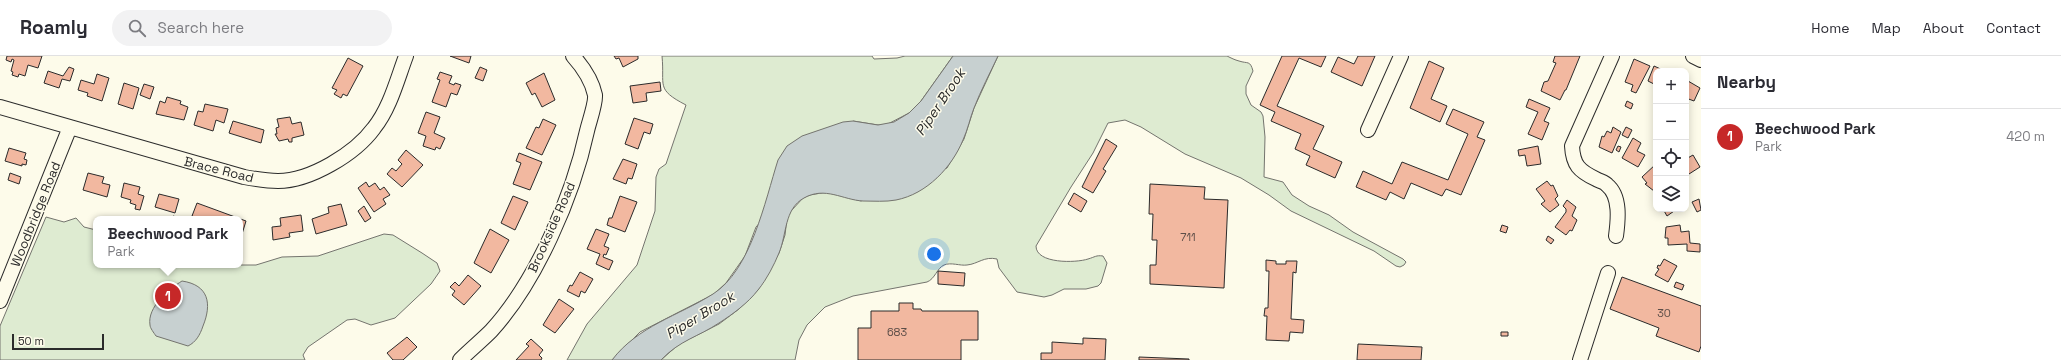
<!DOCTYPE html>
<meta charset="utf-8">
<style>
:root{--surface:#fff;--page:#f2f2f3;--text:#2b2b33;--muted:#7c7c81;--line:#e1e1e2;--accent:#c62828}
body{margin:0;font-family:"Space Grotesk",sans-serif;background:var(--page);color:var(--text)}
.controls{position:absolute;right:12px;top:12px;display:grid;overflow:hidden;border-radius:8px;box-shadow:0 2px 10px #0003}
.controls button{width:36px;height:36px;display:grid;place-items:center;padding:0;border:0;border-bottom:1px solid var(--line);background:var(--surface);color:var(--text);font:20px sans-serif}
.scale{position:absolute;left:12px;bottom:10px;width:92px;box-sizing:border-box;padding-left:4px;border:2px solid #2b2b2b;border-top:0;font-size:11px;line-height:14px;white-space:nowrap;color:#2b2b2b;-webkit-text-stroke:3px #fdfbea;paint-order:stroke}
.you{position:absolute;left:934px;top:198px;width:14px;height:14px;margin:-10px;border:3px solid #fff;border-radius:50%;background:#1a73e8;box-shadow:0 0 0 6px #1a73e833}
.badge{display:grid;place-items:center;width:26px;height:26px;border-radius:50%;background:var(--accent);color:#fff;font-size:13px;font-weight:700}
.pin{position:absolute;translate:-50% -50%;border:2px solid #fff;box-shadow:0 1px 4px #0006}
.popup{position:absolute;left:93px;top:160px;width:150px;height:52px;box-sizing:border-box;display:grid;place-content:center;border-radius:8px;background:var(--surface);filter:drop-shadow(0 1px 3px #0005);font-size:13px;white-space:nowrap;color:var(--muted)}
.popup b{font-size:15px;color:var(--text)}
.popup::after{content:'';position:absolute;left:50%;top:100%;margin-left:-8px;border:8px solid transparent;border-top-color:var(--surface)}
.list{margin:0;padding:0;list-style:none}
h2{display:flex;justify-content:space-between;align-items:center;height:52px;margin:0;padding:0 16px;font-size:17px}
h2 small{font-size:13px;font-weight:400;color:var(--muted)}
.list li{display:grid;grid-template-columns:26px 1fr auto;gap:12px;align-items:center;box-sizing:border-box;height:56px;padding:0 16px;border-top:1px solid var(--line)}
.list b{display:block;font-size:15px;white-space:nowrap}
.list p{margin:0;font-size:13px;white-space:nowrap;color:var(--muted)}
.list em{font-size:13px;font-style:normal;color:var(--muted)}
.icon{flex:none;width:22px;height:22px;fill:none;stroke:currentColor;stroke-width:2;stroke-linecap:round;stroke-linejoin:round}
.map{position:relative;flex:none;width:1701px;height:304px;overflow:hidden}
header{display:flex;align-items:center;gap:24px;box-sizing:border-box;height:56px;padding:0 20px;background:var(--surface);border-bottom:1px solid var(--line)}
header strong{font-size:19px}
nav{display:flex;gap:22px;margin-inline-start:auto;font-size:14px}
.search{width:280px;height:36px;background:var(--page);display:flex;align-items:center;gap:10px;box-sizing:border-box;padding:0 14px;border-radius:22px;color:var(--muted);font-size:15px}
main{display:flex}
aside{flex:1;background:var(--surface)}
.map>svg:first-child{display:block}
.green{fill:#deebd1;stroke:#74746e}
.water{fill:#c7d0d0;stroke:#74746e}
.building{fill:#f2b8a0;stroke:#2b2b2b}
.lines{fill:none;stroke-linecap:round;stroke-linejoin:round}
.minor-casing{stroke:#2b2b2b;stroke-width:16}
.minor{stroke:#fdfbea;stroke-width:14}
.labels{text-anchor:middle;stroke-width:3;stroke-linejoin:round;paint-order:stroke}
.number-label{font-size:11px;fill:#5d4e48}
.street-label{font-size:13px;fill:#2b2b2b;stroke:#fdfbea}
.water-label{font-size:14px;font-style:italic;fill:#2b2b2b;stroke:#fdfbea}
</style>
<header>
<strong>Roamly</strong>
<div class="search"><svg class="icon" aria-label="search" viewBox="0 0 24 24"><circle cx="10" cy="10" r="6"/><path d="M15 15l6 6"/></svg>Search here</div>
<nav><a>Home</a><a>Map</a><a>About</a><a>Contact</a></nav>
</header>
<main>
<div class="map">
<svg width="1701" height="304" viewBox="0 0 1701 304">
<rect width="100%" height="100%" fill="#fdfbea"/>
<!-- green -->
<path class="green" d="M662 0H872L874 3 897 2 905 0H953L921 45 909 57 886 69H878L853 65 756 171 745 200 726 227 714 238 640 276 612 304H567L587 268 637 209 655 155 656 121 659 113 666 108 686 49C655 33 665 30 662 0Z
M998 0H1227C1231 2 1235 4 1239 5 1248 8 1250 4 1253 15L1246 30V38L1251 49 1261 56 1263 60 1265 81 1264 121 1283 126 1292 139 1309 150 1329 159 1353 176 1403 203 1406 206 1404 209 1400 211 1396 210 1374 195 1291 155 1269 139 1241 122 1185 98 1141 71 1125 64 1108 67 1093 97 1071 131 1036 190C1036 208 1076 207 1088 203 1095 201 1096 199 1103 200L1107 207 1101 227 1098 230 1086 233H1064L1052 239 1044 241 1017 236 999 212 997 203C984 200 978 208 967 209 960 210 951 206 944 209 937 212 935 223 927 226L853 240 825 251 807 269 799 284 795 304H661L679 288 719 268 739 253 758 234 779 197 785 179 787 162 791 155 803 142 810 139 827 136 861 145 947 112 964 83 974 52Z
M46 161 64 166 76 162 84 171 96 174V209H256L282 201 318 200 384 178 393 179 422 197 437 207 440 215 431 228 395 262 371 269 355 263 347 264 308 291 303 299 305 304H0V270Z"/>
<!-- water -->
<path class="water" d="M953 0H998C990 17 981 34 974 52 970 62 968 73 963 84 952 111 927 138 896 144 886 146 873 145 863 145 843 144 825 130 804 142 784 153 787 178 779 197 774 209 767 223 758 234 748 247 733 258 719 267 698 281 680 284 661 304H612C638 270 678 260 713 238 751 214 765 145 778 104L787 90 802 80 843 66 853 65 878 69 894 66 909 57 921 45Z
M182 225C209 229 212 248 203 270 200 279 196 286 188 290L156 280C154 277 150 272 150 269 147 251 169 233 182 225Z"/>
<!-- building -->
<path class="building" d="M7 0H42L38 12 28 9 25 20 19 18 18 21 12 19 13 16 11 15 14 4 12 3 11 6 6 4Z
M450 0H471L469 7Z
M614 0H638V3L623 11 619 2 616 3Z
M1282 0H1326L1321 11 1299 2 1277 50 1324 70 1313 93 1342 106 1335 122 1306 109 1310 100 1295 93 1301 78 1271 65 1275 56 1260 49Z
M1358 0H1375L1362 30 1331 16 1338 1 1354 8Z
M1555 0H1580L1566 34H1565L1560 44 1541 35 1544 26 1548 25 1556 7 1553 6Z
M348 2 363 10 347 40 343 38 341 42 334 38 337 34 332 32Z
M1634 3 1650 10 1636 37 1631 35 1633 29 1625 26Z
M1429 5 1444 12 1431 43 1447 50 1440 66 1410 52Z
M1654 10 1665 15H1656V29L1648 25Z
M69 11 74 13 70 25 62 23 59 32 44 27 48 15 63 20Z
M480 11 487 14 483 25 475 22Z
M440 16 452 20 449 27 454 29 455 27 461 29 457 39 451 37 446 51 432 46 440 24 437 23Z
M544 17 555 44 542 51 535 37 532 39 526 27Z
M97 18 109 22 102 45 87 40 88 37 78 34 81 24 94 28Z
M1688 25 1700 32 1694 45 1686 42V26Z
M660 26 661 35 646 37 647 45 633 47 630 30Z
M124 27 139 32 133 53 118 48Z
M144 28 154 31 150 43 140 39Z
M167 41 181 45 180 48 188 51 184 64 156 58 160 45 165 47Z
M1529 43 1550 52 1544 65 1549 67 1542 84 1528 78 1538 56 1526 51Z
M1627 45 1633 48 1631 53 1625 50Z
M205 48 228 53 224 67 216 64 213 75 194 69 198 55 203 56Z
M1453 53 1484 66 1477 81 1485 84 1461 139 1446 133 1442 140 1411 127 1404 143 1390 136 1386 144 1356 131 1363 115 1392 128 1402 106 1448 124 1468 78 1446 68Z
M426 56 440 61 434 77 445 82 440 93 436 91 435 94 423 90 426 80 418 77Z
M290 61 292 68 301 66 304 79 292 82V86H289L288 83 279 85 275 78H277L276 72 279 71 277 63Z
M634 62 653 68 650 78 644 76 638 93 625 88Z
M543 63 556 69 542 99 526 92 536 71 539 72Z
M233 65 264 74 261 87 229 77Z
M1613 71 1621 76 1612 97 1599 91 1602 80 1604 81 1607 75 1611 77Z
M1626 71 1632 74 1628 82 1622 79Z
M1633 82 1641 87 1637 95 1645 99 1638 111 1622 102Z
M1106 83 1117 90 1103 113 1106 115 1093 137 1082 131Z
M1538 90 1541 108 1527 110 1525 99 1519 100 1518 94Z
M1618 90 1621 91 1619 96 1616 94Z
M9 92 26 97 24 103 27 104 26 109 22 108V110L5 105Z
M406 94 423 109 402 131 387 118 392 112 396 115 402 108 398 104Z
M519 97 542 106 530 134 513 128 521 107 516 105Z
M1693 99 1700 111 1689 118 1686 114V103Z
M623 103 637 108 632 123 628 122 626 128 613 123Z
M1656 108V133L1654 135 1645 128 1647 127 1642 121Z
M10 117 21 121 19 128 8 124Z
M88 117 104 121 102 127 110 129 107 141 83 134Z
M1547 125 1551 130 1553 129 1558 140 1555 143 1559 149 1550 156 1541 148 1545 145 1536 133Z
M366 126 369 131 375 127 380 134 384 131 390 139 383 143 386 148 374 156 358 132Z
M124 127 140 131 138 138 144 140 140 154 135 153 136 149 130 147 131 144 121 141Z
M1150 128 1205 131 1204 143 1228 144 1224 232 1150 228V209H1156L1157 184H1152L1153 158H1149Z
M1074 137 1087 145 1081 156 1068 148Z
M159 138 179 143 175 157 155 151Z
M513 140 528 146 515 174 501 167Z
M620 140 637 146 625 176 607 169 609 162H612Z
M1699 143 1701 154 1697 156 1692 146Z
M1567 144 1576 151 1572 160 1577 164 1572 175 1570 174 1566 179 1555 171 1566 156V153L1563 150Z
M197 147 246 165 242 178 240 177V163H201L192 160Z
M341 148 347 169 316 178 312 163 329 157 328 151Z
M364 150 371 162 365 166 358 155Z
M1660 153H1677L1667 160 1663 153Z
M301 159 303 175 289 177 290 181 273 184 272 171 281 170 280 162Z
M173 160 180 162 179 163H172Z
M1502 169 1508 171 1506 177 1500 175Z
M1680 169 1681 176 1689 175 1690 187 1700 188V196L1687 195V188L1668 189V182H1665L1666 171Z
M490 173 509 184 491 217 474 207Z
M596 173 609 178 604 190 609 192 606 199 604 198 603 201 613 205 609 214 596 208 600 198 587 193Z
M1548 180 1554 184 1551 188 1546 184Z
M1664 203 1677 210 1668 226 1655 219 1659 213 1657 212 1658 209 1660 210Z
M1266 204 1276 205V208H1286V205H1297L1296 217 1293 216 1291 263 1304 264 1303 277 1290 276 1289 285 1266 284 1267 260H1264L1265 252H1268L1269 215H1266Z
M938 215 965 217 964 230 938 228Z
M580 216 593 223 585 237 581 235 579 241 567 235 570 229 572 230Z
M468 219 481 230 464 249 452 239 455 235 450 231 455 226 459 230Z
M1622 221 1701 250V290L1699 296 1656 280 1659 272 1610 253Z
M1676 226 1684 229 1682 234 1674 231Z
M559 243 574 253 555 277 543 269Z
M899 247H913V253H921L922 255H978V284H961V304H858V272H871V255H899Z
M1501 276H1508V280H1501Z
M407 281 417 291 403 304H393L387 297Z
M1083 282 1106 283 1105 304H1041V297H1052V286L1083 288Z
M531 283 543 294 539 299 542 302 541 304H516L529 290 526 288Z
M1358 288 1422 291 1421 304H1357Z
M1139 301 1189 303V304H1139Z"/>
<g class="lines">
<!-- minor casing -->
<g class="minor-casing">
<path id="minor" d="M1612 0 1572 90C1573 109 1579 115 1596 123 1599 125 1605 126 1607 129 1621 140 1618 165 1616 180
M1693 0 1701 4
M0 51 244 121C255 123 267 125 278 125 310 125 355 98 374 72 390 52 397 24 406 0
M1368 74 1401 0
M0 245 70 71
M460 304C470 294 481 285 491 275 536 226 573 140 587 75 589 66 596 47 595 39 592 25 582 10 573 0
M1580 304 1608 217"/>
</g>
<!-- minor -->
<use href="#minor" class="minor"/>
</g>
<g class="labels">
<!-- number labels -->
<g class="number-label">
<text x="1188" y="185">711</text>
<text x="1664" y="261">30</text>
<text x="897" y="280">683</text>
</g>
<!-- street labels -->
<g class="street-label">
<text transform="translate(219 113) rotate(14)" y="5">Brace Road</text>
<text transform="translate(35 158) rotate(-68)" y="5">Woodbridge Road</text>
<text transform="translate(551 171) rotate(-66)" y="5">Brookside Road</text>
</g>
<!-- water labels -->
<g class="water-label">
<text transform="translate(940 46) rotate(-56)" y="5">Piper Brook</text>
<text transform="translate(700 259) rotate(-31)" y="5">Piper Brook</text>
</g>
</g>
</svg>
<div class="controls">
<button>+</button>
<button>−</button>
<button><svg class="icon" aria-label="locate" viewBox="0 0 24 24"><circle cx="12" cy="12" r="6"/><path d="M12 2v4M12 18v4M2 12h4M18 12h4"/></svg></button>
<button><svg class="icon" aria-label="layers" viewBox="0 0 24 24"><path d="M12 4l9 5-9 5-9-5zM3 14l9 5 9-5"/></svg></button>
</div>
<div class="scale">50 m</div>
<div class="you"></div>
<div class="pin badge" style="left:168px;top:240px">1</div>
<div class="popup"><b>Beechwood Park</b>Park</div>
</div>
<aside>
<h2>Nearby<small></small></h2>
<ul class="list">
<li><span class="badge">1</span><div><b>Beechwood Park</b><p>Park</p></div><em>420 m</em></li>
</ul>
</aside>
</main>
